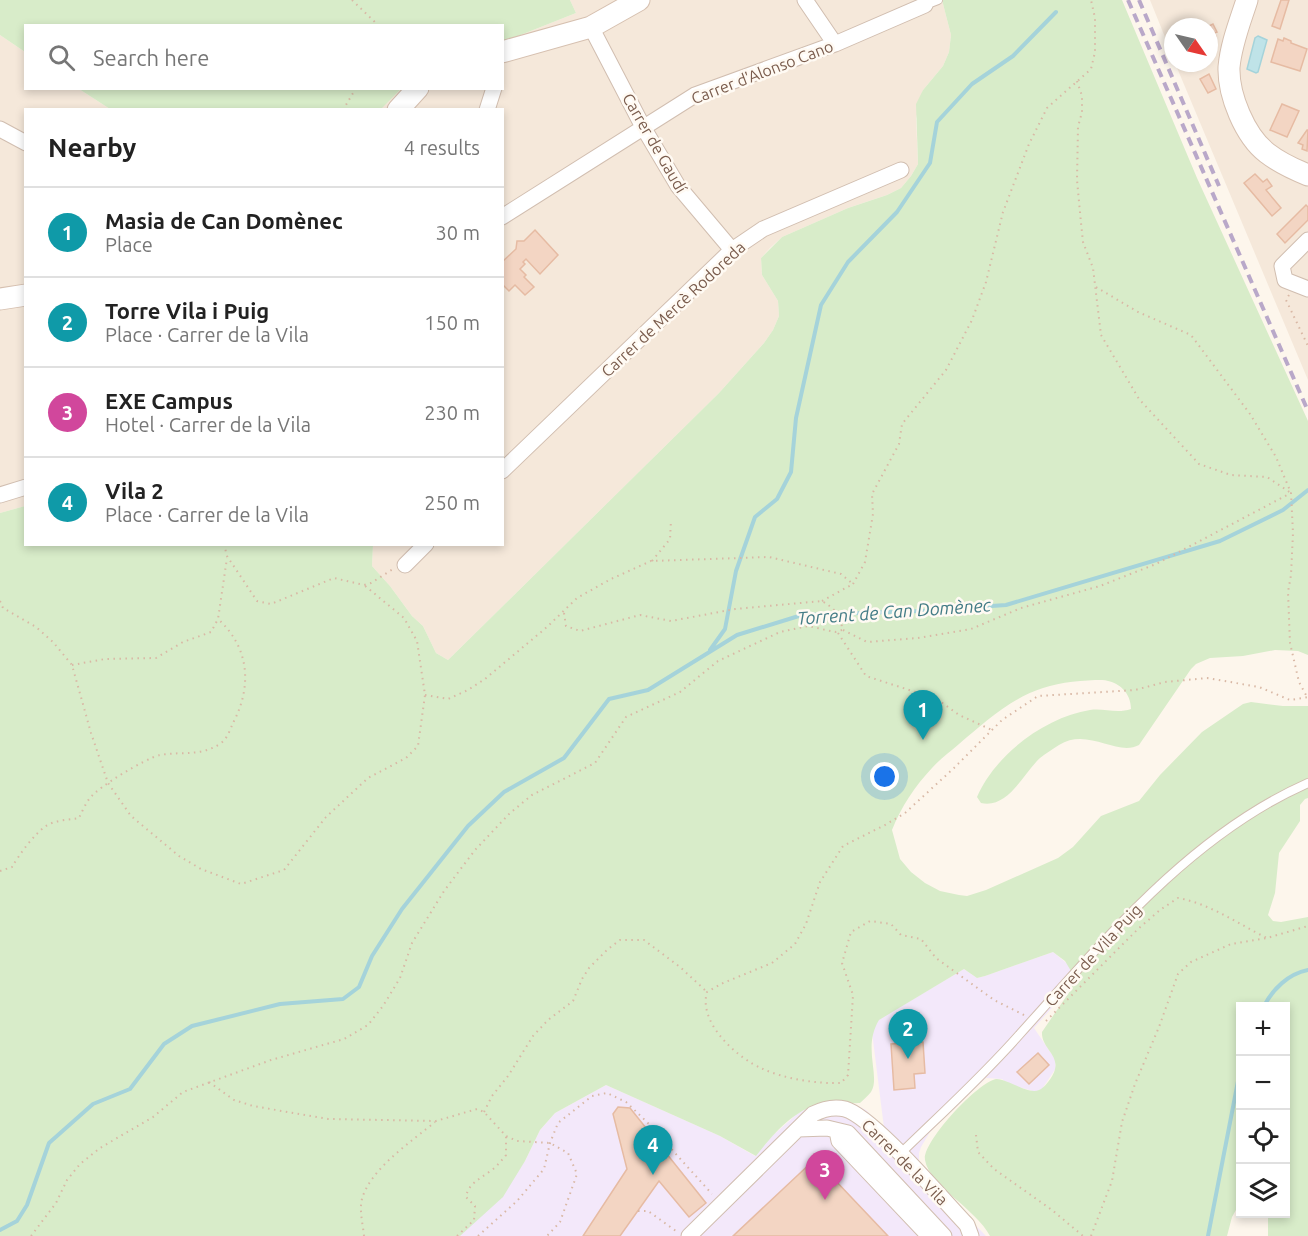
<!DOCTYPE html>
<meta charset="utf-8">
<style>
:root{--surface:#fff;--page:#f6f6f6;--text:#222;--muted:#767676;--line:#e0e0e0;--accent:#db2777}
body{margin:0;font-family:Ubuntu,sans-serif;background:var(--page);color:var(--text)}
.controls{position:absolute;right:18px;bottom:18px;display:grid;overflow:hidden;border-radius:0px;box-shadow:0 3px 9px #0003}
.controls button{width:54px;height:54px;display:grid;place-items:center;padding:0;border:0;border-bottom:2px solid var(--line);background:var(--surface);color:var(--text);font:30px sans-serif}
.compass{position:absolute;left:1164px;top:18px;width:54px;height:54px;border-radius:50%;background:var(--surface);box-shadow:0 3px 9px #0003;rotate:124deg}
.you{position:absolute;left:885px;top:777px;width:21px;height:21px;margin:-15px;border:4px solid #fff;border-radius:50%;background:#1a73e8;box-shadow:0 0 0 9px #1a73e833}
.badge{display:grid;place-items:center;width:39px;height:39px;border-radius:50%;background:var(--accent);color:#fff;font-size:20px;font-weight:700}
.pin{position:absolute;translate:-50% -50px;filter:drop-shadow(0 2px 3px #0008)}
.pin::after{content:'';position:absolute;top:32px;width:21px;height:18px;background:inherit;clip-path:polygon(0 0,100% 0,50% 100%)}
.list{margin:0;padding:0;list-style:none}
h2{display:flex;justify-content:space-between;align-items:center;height:78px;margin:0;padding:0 24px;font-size:26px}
h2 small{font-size:20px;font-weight:400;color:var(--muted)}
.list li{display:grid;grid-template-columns:39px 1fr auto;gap:18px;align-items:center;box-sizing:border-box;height:90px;padding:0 24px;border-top:2px solid var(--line)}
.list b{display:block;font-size:22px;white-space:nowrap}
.list p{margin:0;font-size:20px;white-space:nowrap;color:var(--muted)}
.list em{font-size:20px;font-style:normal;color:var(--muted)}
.icon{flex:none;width:33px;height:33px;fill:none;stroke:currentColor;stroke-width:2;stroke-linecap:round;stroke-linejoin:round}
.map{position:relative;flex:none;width:1308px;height:1236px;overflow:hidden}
.search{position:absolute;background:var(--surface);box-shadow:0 3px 9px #0003;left:24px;top:24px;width:480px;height:66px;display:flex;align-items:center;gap:15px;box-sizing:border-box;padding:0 21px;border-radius:0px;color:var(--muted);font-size:22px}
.panel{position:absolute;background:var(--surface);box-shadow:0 3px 9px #0003;left:24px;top:108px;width:480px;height:438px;border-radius:0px}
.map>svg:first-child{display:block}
.residential{fill:#f5e8da}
.education{fill:#f3e8fa}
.green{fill:#d8ecc9}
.water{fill:#bfe3e8;stroke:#a5d3da;stroke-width:1.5}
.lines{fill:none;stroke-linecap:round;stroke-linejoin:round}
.stream{stroke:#a5d3da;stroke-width:4}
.building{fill:#f3d5c3;stroke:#e6bba3;stroke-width:1.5}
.lane-casing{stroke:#d1beb0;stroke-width:10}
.street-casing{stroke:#d1beb0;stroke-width:17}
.secondary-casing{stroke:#d6c0b0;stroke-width:23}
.path{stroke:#d9b8a5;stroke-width:2;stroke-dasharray:1.5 4.5;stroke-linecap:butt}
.lane{stroke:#fff;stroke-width:8}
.street{stroke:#fff;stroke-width:15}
.secondary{stroke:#fff;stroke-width:21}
.rail{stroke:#b9a8c9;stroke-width:4;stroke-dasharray:9 6;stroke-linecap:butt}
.labels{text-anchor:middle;stroke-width:5;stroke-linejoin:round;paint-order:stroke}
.street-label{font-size:16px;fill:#7a5c4d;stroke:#fffaf3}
.water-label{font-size:18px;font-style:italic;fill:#437c86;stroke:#fffaf3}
</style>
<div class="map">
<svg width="1308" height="1236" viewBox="0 0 1308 1236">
<rect width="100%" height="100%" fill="#fdf6ec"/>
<!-- residential -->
<path class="residential" d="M570 0H942L951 35 949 52 943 66 923 90 916 118 918 164 911 176 901 188 887 195 848 208 782 237 770 248 761 258 762 275 778 301 779 316 773 330 764 343 719 393 448 660 436 653 423 626 412 616 390 586 372 566 373 545 502 544V110L380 109 401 89 502 88 503 42 576 13Z
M1150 0H1308V380L1175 63H1209V27H1173V57Z
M0 35 25 52 26 88 79 89 110 109 26 110 25 506 0 513Z"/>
<!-- education -->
<path class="education" d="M1053 952 1081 975 1034 1028 1055 1059 1056 1068 1042 1089 1036 1092 1008 1084 1002 1079 986 1078 930 1132 921 1147 919 1153V1160L926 1174 986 1236H460L525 1161 540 1130 555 1113 606 1085 720 1136 755 1156 771 1137 797 1114 811 1106 828 1102 852 1103 866 1110 884 1128 871 1024 964 969 977 978 985 976Z"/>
<!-- green -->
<path class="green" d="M0 0H570L576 13 503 42 502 26H26L25 52 0 35Z
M942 0H1122L1197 178 1308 421V655L1298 651 1275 650 1243 656 1210 658 1196 664 1191 669 1139 745C1117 757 1088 727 1059 745 1053 749 1046 753 1040 758 1023 774 1008 809 981 803L977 797C995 755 1045 717 1090 710 1104 708 1117 714 1131 709 1131 693 1119 681 1102 680 1084 680 1061 682 1043 688 1011 698 984 723 959 744 950 752 940 759 932 768 915 786 901 807 892 830L900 859 911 872 925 883 940 891 959 895 967 896 986 890 1058 858 1073 847 1101 816 1139 801 1160 775 1202 732 1243 704 1251 702 1283 706H1308V798L1305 799 1300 805V821L1279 853 1275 893 1268 915 1273 921 1281 922 1308 917V1236H1268V1214H1286V1006H1240V1203L1232 1217 1227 1236H990C977 1210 929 1185 925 1160 922 1142 978 1082 996 1079 1006 1078 1028 1095 1039 1090 1045 1088 1054 1075 1055 1069 1059 1055 1041 1047 1042 1032L1070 991 1074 976 1065 961 1053 952 985 976 977 978 964 969 879 1020C862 1048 881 1076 871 1092 868 1096 864 1099 860 1103 849 1104 838 1100 827 1102 796 1107 774 1133 756 1156L720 1136 606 1085 555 1113 540 1130 525 1161 503 1197 460 1236H0V513L25 506 26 544 373 545 372 566 390 586 412 616 423 626 436 653 448 660 719 393 764 343 773 330 779 316 778 301 762 275 761 258 782 237 848 208 887 195 901 188 911 176 918 164 916 104 923 90 943 66 949 52 951 35Z
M79 89H401L380 110 110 109Z"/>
<!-- water -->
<path class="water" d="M1258 36 1267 40 1258 72 1256 73 1247 69 1255 38Z"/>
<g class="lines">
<!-- stream -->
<path class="stream" d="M710 650 725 629 736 571 755 517 777 499 791 472 796 418 821 305 848 262 897 212 930 163 937 122 972 84 1013 56 1056 12
M1264 1006C1273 989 1288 974 1308 970
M0 1230 17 1221 27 1205 49 1143 93 1104 130 1089 164 1044 192 1026 280 1004 343 999 359 987 372 956 402 909 468 826 504 792 564 758 609 699 648 690 737 635 802 615 920 611 1006 605 1220 541 1283 510 1308 490
M1208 1236 1240 1071"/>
</g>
<!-- building -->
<path class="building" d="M1281 0H1289L1280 29 1272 26Z
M1213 24 1217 32 1214 33 1216 36 1212 48 1210 49 1212 52 1209 54V27H1207Z
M1284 38 1291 41V43L1307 49 1300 71 1271 62 1278 39 1283 41Z
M1209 74 1216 89 1208 93 1200 79Z
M1282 104 1299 111 1287 137 1270 130Z
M1307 130H1308L1307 151 1302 149 1303 145 1298 143Z
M1255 174 1263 182 1267 179 1272 186 1266 190 1281 208 1272 216 1244 183Z
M1306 205 1308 207V220L1285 243 1277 234Z
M535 230 558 255 540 274 526 259 523 262 525 264 520 269 526 275 524 277 534 287 525 295 515 285 509 291 502 284V262L516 249 517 241H524Z
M923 1042 925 1073 914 1074 915 1088 894 1090 891 1044Z
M1038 1053 1049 1065 1029 1084 1017 1072Z
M618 1107 630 1108 706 1203 689 1217 659 1181 620 1236H583L627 1169 613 1114Z
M815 1159 888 1236H733Z"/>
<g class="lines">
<!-- lane casing -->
<g class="lane-casing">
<path id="lane" d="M925 5 938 0
M900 1154C940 1115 982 1077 1019 1035 1103 942 1190 835 1308 783"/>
</g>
<!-- street casing -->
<g class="street-casing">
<path id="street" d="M805 0 835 44
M591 27 643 127 678 186 732 250
M487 110 494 88
M0 129 26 143
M502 217 695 95 835 44 925 5
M1308 240 1282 266 1285 280 1308 289
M502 471 732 250 763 229 901 170
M0 495 26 487
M405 565 426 544
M798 1129 827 1128 848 1133 944 1236
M837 1131 839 1141 929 1236
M689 1236 813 1114C823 1109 833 1106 845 1109 873 1117 943 1200 967 1225L971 1236"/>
</g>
<!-- secondary casing -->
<g class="secondary-casing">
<path id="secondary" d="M1247 0C1240 22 1231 44 1229 67 1228 95 1245 136 1267 153 1280 163 1293 169 1308 175
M502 52 591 27 639 0
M398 110 418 88
M0 299 26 295"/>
</g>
<!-- path -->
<path class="path" d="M352 0 379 26
M1077 81 1082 96V112L1078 127 1077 180 1081 223 1083 242 1093 268 1101 335 1139 399 1199 464 1231 475 1267 477 1291 493
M343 110 356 88
M1096 287 1138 312 1191 335 1250 414 1276 457 1291 493 1293 533 1291 575 1288 592 1290 643 1299 682 1307 697
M1289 295 1286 300 1308 346
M224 544 227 556 257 601 271 604 334 578 364 585 371 583 393 569
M652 561 670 539 671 520
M853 584 865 562 873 514 872 494 899 444 902 424 946 370 972 320 986 282 1003 212 1029 144 1047 108 1091 69 1095 52V18L1091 0
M0 601 3 608 36 627 53 642 72 665 91 733 108 783 131 816 179 856 201 869 241 884 284 870 326 817 368 778 406 758 418 746 425 695 417 641 404 618 364 585
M822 601 853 584
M564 613 566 626 580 631 640 615 671 621 735 609 822 601C834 608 842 616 842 630
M843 630 867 642 918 638 971 629 1021 608 1100 586 1156 564 1291 493
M838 633 866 676 937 699 959 715 992 730
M72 665 105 659 156 658 183 642 211 632 218 619 227 558
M425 695 448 699 468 690 485 679 547 627 577 598 611 579 651 561 769 557 841 574 853 584
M0 871 12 867C19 855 34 834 46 826 55 820 68 820 79 818 82 812 85 804 90 798 98 787 146 758 160 755 183 751 201 757 221 743 227 739 230 730 233 723 252 687 250 648 218 619
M1024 1015 994 1000 936 958 921 939 901 935 891 924 870 921 851 932 842 963 853 995 848 1075 841 1083C818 1084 785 1079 763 1069 737 1058 698 1023 707 992L723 983 772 963 795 944 806 924 820 882 843 846 885 825 905 813 954 768 1002 720 1038 696 1135 690 1165 682 1207 678 1259 687 1290 700 1308 697
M1046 1021 1138 929 1160 910 1178 898C1211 904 1238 924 1267 938
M209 1082 234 1100 253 1106 328 1119 436 1121 477 1109 484 1112 506 1136 517 1141 550 1143 568 1153 577 1174 560 1222 547 1236
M484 1112 492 1096 508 1076 533 1036 548 1020 573 1001 582 979 589 968 608 949 620 940H644L680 967 706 991
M976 1135 978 1152 994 1169 1052 1210 1083 1236
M638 1211H648L676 1231
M31 1236 56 1203 67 1180 80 1164 100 1148 153 1117 183 1092 271 1060 344 1039 368 1025 383 1006 400 978 412 943 444 891 475 850 510 813 532 795 595 763 626 717 680 692 718 661 780 632 808 626 835 632 842 630
M364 1236C363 1225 359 1210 362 1199 370 1169 412 1141 435 1122
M457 1236 474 1220 475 1206 466 1197C468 1183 482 1178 493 1169 498 1165 502 1160 506 1155V1136
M478 1236 517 1201 544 1169 550 1143 558 1123 592 1096 607 1093 626 1102 647 1122 712 1194
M1091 1236 1112 1181 1122 1122 1135 1084 1159 1027 1178 974 1191 962 1231 944 1267 938 1308 926"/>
<!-- lane -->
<use href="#lane" class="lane"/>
<!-- street -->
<use href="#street" class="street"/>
<!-- secondary -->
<use href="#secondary" class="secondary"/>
<!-- rail -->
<path class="rail" d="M1128 0 1308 411
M1139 0 1219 186"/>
</g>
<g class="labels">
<!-- street labels -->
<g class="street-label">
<text transform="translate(762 72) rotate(-21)" y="6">Carrer d'Alonso Cano</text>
<text transform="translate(655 143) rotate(60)" y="6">Carrer de Gaudí</text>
<text transform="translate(673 309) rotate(-43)" y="6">Carrer de Mercè Rodoreda</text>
<text transform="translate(1093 955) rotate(-47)" y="6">Carrer de Vila Puig</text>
<text transform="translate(905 1162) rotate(45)" y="6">Carrer de la Vila</text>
</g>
<!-- water labels -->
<g class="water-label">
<text transform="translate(894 612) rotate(-4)" y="6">Torrent de Can Domènec</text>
</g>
</g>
</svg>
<div class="controls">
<button>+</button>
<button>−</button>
<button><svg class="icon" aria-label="locate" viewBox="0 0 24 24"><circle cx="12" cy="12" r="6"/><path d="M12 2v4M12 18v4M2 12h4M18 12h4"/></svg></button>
<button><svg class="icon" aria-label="layers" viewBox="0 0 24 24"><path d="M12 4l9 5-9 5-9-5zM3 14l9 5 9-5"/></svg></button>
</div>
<svg class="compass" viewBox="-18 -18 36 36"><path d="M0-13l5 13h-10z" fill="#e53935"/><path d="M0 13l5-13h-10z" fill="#767676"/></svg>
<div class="you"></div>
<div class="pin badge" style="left:923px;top:740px;background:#0f9aa8">1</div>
<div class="pin badge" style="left:908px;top:1059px;background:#0f9aa8">2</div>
<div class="pin badge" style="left:825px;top:1200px;background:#d1479c">3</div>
<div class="pin badge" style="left:653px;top:1175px;background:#0f9aa8">4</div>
<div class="search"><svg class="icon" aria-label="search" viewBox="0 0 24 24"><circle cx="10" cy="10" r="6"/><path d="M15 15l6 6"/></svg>Search here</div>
<section class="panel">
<h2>Nearby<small>4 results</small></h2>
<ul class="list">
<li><span class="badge" style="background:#0f9aa8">1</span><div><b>Masia de Can Domènec</b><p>Place</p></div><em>30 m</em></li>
<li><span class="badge" style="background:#0f9aa8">2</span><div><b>Torre Vila i Puig</b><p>Place · Carrer de la Vila</p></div><em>150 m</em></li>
<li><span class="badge" style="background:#d1479c">3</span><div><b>EXE Campus</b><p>Hotel · Carrer de la Vila</p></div><em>230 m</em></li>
<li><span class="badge" style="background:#0f9aa8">4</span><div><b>Vila 2</b><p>Place · Carrer de la Vila</p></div><em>250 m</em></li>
</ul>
</section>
</div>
